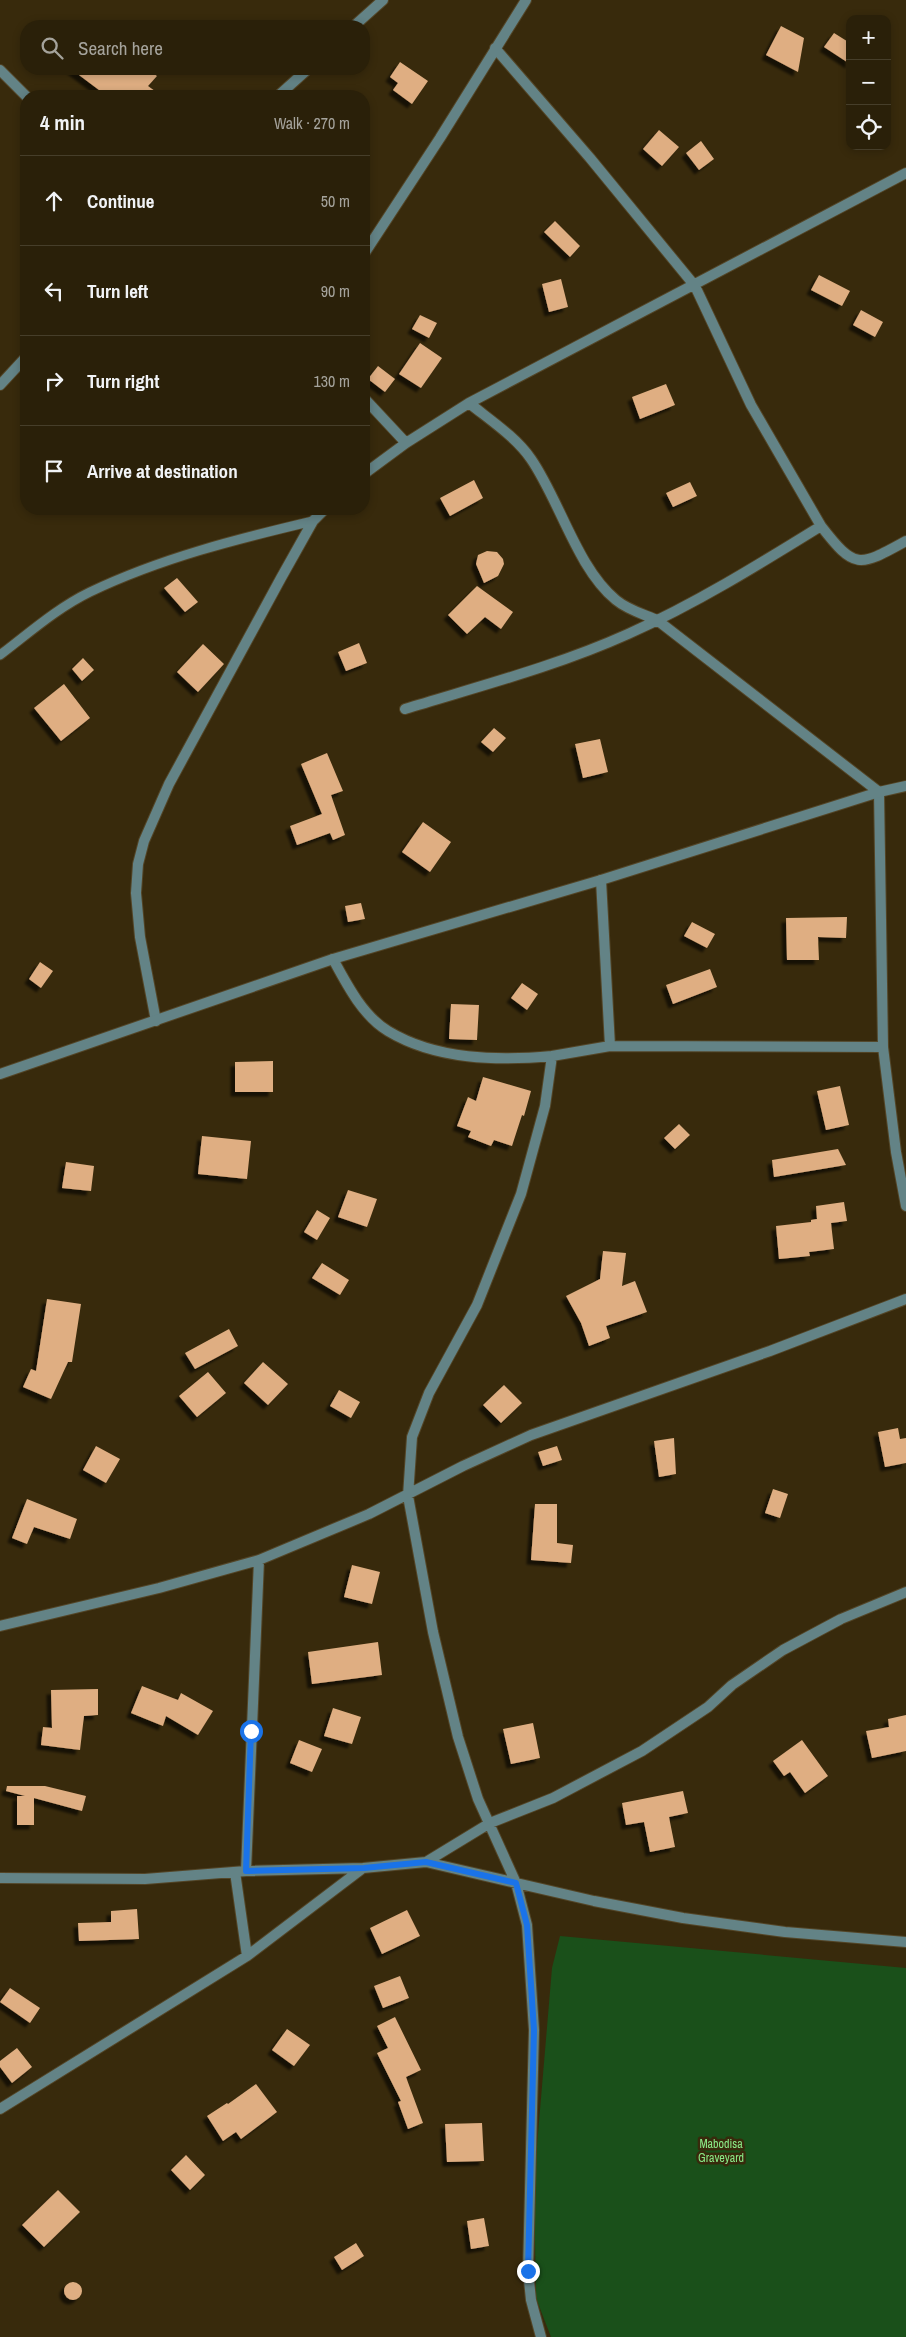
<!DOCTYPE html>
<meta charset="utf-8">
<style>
:root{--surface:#2a2009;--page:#322812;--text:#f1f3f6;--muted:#a5a39c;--line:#463e2a}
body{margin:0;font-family:"Archivo Narrow",sans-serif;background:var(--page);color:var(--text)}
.controls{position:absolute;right:15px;top:15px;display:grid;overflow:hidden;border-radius:10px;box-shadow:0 2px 8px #0003}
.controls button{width:45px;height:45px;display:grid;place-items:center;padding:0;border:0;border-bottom:1px solid var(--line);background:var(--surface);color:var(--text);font:25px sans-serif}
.stop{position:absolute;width:15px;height:15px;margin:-11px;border:4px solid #1a73e8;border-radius:50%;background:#fff}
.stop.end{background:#1a73e8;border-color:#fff;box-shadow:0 1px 5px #0008}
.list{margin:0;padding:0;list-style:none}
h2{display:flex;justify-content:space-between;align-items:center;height:65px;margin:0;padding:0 20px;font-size:21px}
h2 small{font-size:16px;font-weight:400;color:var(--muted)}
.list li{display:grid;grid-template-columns:32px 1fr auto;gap:15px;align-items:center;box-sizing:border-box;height:90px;padding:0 20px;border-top:1px solid var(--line)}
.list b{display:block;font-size:19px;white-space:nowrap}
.list em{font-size:16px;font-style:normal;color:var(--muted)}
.icon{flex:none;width:28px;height:28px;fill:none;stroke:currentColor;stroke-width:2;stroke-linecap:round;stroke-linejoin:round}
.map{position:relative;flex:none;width:906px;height:2337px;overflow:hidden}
.search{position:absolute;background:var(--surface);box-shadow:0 2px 8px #0003;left:20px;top:20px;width:350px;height:55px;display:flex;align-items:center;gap:12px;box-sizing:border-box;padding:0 18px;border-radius:20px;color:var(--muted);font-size:19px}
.panel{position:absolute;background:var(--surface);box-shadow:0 2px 8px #0003;left:20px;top:90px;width:350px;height:425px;border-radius:20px}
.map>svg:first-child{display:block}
.green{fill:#1a501a}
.building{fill:#dfae82;filter:url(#shadow)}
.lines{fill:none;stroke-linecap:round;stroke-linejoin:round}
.service-casing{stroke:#534527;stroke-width:11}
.minor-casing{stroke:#534527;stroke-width:12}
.tertiary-casing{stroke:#534527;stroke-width:12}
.service{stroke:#638386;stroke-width:9}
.minor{stroke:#638386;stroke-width:10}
.tertiary{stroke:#638386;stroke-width:10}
.route{stroke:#1a73e8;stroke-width:6}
.labels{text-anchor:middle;stroke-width:5;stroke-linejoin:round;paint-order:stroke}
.park-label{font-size:12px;fill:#8aea87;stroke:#382a0c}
</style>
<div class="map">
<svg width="906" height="2337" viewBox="0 0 906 2337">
<defs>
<filter id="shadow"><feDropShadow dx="-4.5" dy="4.5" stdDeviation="1" flood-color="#0009"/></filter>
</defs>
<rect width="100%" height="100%" fill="#382a0c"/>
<!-- green -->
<path class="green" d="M560 1936 906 1968V2337H551L536 2298 534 2181 552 1968Z"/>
<!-- building -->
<path class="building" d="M781 26 804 38 798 72 766 55Z
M834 33 850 43V64L824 47Z
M400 62 428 81 412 104 393 90 398 83 390 77Z
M71 69H148L157 76 148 86 162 96H107Z
M659 130 679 147 662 166 643 149Z
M701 141 714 159 699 170 686 153Z
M555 221 580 246 570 257 544 232Z
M819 275 850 291 842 306 811 290Z
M561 279 568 307 549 312 542 284Z
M861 310 883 322 875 337 853 325Z
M420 315 437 323 429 338 412 329Z
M420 343 442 358 421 388 399 374Z
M378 366 395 379 385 392 368 379Z
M666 384 675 405 640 419 632 397Z
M474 480 483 498 450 516 440 498Z
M690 482 697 496 673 507 666 493Z
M487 551 497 552 503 559 504 564 498 576 484 583 476 564 478 555Z
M177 578 198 602 185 612 164 588Z
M477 586 513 612 501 629 485 617 467 634 448 615Z
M359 643 367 663 346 671 338 652Z
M203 644 224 664 198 692 177 672Z
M83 658 94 670 82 681 72 669Z
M64 684 90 718 61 741 34 708Z
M494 728 506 738 493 752 481 742Z
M600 739 608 772 583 778 575 744Z
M327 753 343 791 331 795 345 835 333 840 330 833 297 845 290 826 322 814 301 764Z
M423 822 451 842 430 872 402 852Z
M361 903 365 919 348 922 345 906Z
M847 917 846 938 818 937 819 960H787L786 918Z
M692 922 715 934 707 948 684 936Z
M40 962 53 971 41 988 29 979Z
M710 969 717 987 673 1004 666 985Z
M522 983 538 994 527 1010 511 998Z
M451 1004 479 1005 477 1040 449 1039Z
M273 1061V1092H235V1062Z
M483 1077 531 1091 524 1116 522 1115 512 1146 494 1140 491 1146 468 1137 471 1131 457 1126 468 1097 476 1101Z
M840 1086 849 1125 826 1130 817 1091Z
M679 1124 690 1135 675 1149 664 1138Z
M202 1136 251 1141 247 1179 198 1174Z
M838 1149 846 1165 774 1177 772 1160Z
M66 1162 94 1166 91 1191 62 1188Z
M348 1190 377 1199 367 1227 338 1217Z
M844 1202 847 1221 831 1223 834 1249 809 1252 810 1256 779 1259 776 1226 811 1222V1220L817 1219 816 1206Z
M317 1210 330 1218 317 1240 304 1232Z
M603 1251 626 1253 622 1286 635 1281 647 1312 606 1326 610 1338 589 1346 581 1323 566 1296 600 1279Z
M322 1263 349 1280 340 1295 312 1278Z
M47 1299 81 1304 72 1362H68L51 1399 23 1387 31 1369 36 1371Z
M229 1329 238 1346 195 1369 185 1353Z
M263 1362 288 1384 268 1405 244 1383Z
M208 1372 226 1393 197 1417 179 1396Z
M504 1385 522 1403 501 1423 483 1405Z
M339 1390 360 1402 351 1418 330 1406Z
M898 1428 900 1439 906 1438V1463L885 1467 878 1432Z
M674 1438 676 1474 659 1477 654 1441Z
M96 1446 120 1459 106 1483 83 1470Z
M557 1446 562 1460 543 1466 538 1452Z
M773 1489 788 1494 780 1518 765 1513Z
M27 1499 77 1519 70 1539 34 1527 27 1544 12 1538Z
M535 1504H557V1543L573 1545 571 1563 531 1560Z
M352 1565 380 1572 372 1604 344 1597Z
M378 1642 382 1675 312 1684 308 1652Z
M142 1686 178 1700 181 1693 213 1711 198 1735 166 1716 163 1726 131 1713Z
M98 1689V1715L84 1716 80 1750 41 1745 43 1727 52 1728 51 1690Z
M333 1708 361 1717 352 1744 324 1736Z
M906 1715V1751L872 1758 866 1731 889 1727 888 1719Z
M533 1723 540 1758 511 1764 503 1729Z
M299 1740 322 1749 312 1772 290 1763Z
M802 1740 828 1776 805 1793 790 1772 784 1776 773 1761Z
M7 1786H45L86 1796 82 1811 34 1798V1825H17V1796H25L6 1791Z
M683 1791 688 1813 669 1817 675 1847 650 1852 644 1822 626 1825 622 1803Z
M137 1909 139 1939 79 1941 78 1923 111 1922V1911Z
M407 1910 420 1936 382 1954 370 1928Z
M400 1976 409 1998 383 2008 374 1986Z
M10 1988 40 2008 30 2023 0 2002Z
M395 2017 421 2070 406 2077 423 2123 408 2129 398 2102 401 2101 377 2053 388 2048 377 2026Z
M287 2029 310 2045 294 2066 272 2050Z
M17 2048 32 2067 12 2083 0 2067V2061Z
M256 2084 277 2112 241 2139 236 2132 223 2141 207 2116 227 2103 228 2104Z
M482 2123 484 2161 447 2162 445 2124Z
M186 2155 205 2175 190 2190 171 2170Z
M58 2190 80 2212 44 2247 22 2225Z
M484 2218 489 2246 471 2249 467 2221Z
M356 2243 364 2256 342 2270 334 2257Z
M64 2291a9 9 0 1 1 18 0a9 9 0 1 1-18 0Z"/>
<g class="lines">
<!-- service casing -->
<g class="service-casing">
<path id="service" d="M0 655C29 633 57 608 90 592 161 558 237 539 313 521"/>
</g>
<!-- minor casing -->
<g class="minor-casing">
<path id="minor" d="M354 26 383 0
M0 70 26 96
M278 96 308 69
M364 254 440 138 526 0
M0 385 26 357
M364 398 406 443
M469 403C490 420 516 437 531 459 560 501 577 568 616 600 628 610 643 614 657 620L879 792 883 1047 896 1152 906 1206
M364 474 406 443 469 403 906 173
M821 526C855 570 859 567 906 541
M405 709C480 686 557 666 628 634 695 604 758 565 821 526L751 405 695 286 590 158 495 48
M601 880 610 1046
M333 959C347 985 363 1016 388 1031 436 1060 498 1061 552 1056L545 1106 521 1194 477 1305 429 1393 412 1437 408 1496 433 1632 458 1737 478 1799 516 1883 527 1925 534 2030 528 2271 531 2300 541 2337
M156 1021 140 937 136 893 138 864 144 841 169 784 281 578 313 521 325 509
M552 1056 610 1046 883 1047
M0 1626 159 1588 259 1560 369 1514 463 1466 531 1435 770 1351 906 1299
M426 1862 490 1823 553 1798 642 1751 708 1707 732 1685 783 1650 841 1619 906 1592
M246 1871 259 1560
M235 1872 247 1956
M0 1878 145 1879 246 1871 363 1868 426 1862 594 1901 683 1918 785 1932 906 1942
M0 2109 247 1956 363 1868"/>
</g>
<!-- tertiary casing -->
<g class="tertiary-casing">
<path id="tertiary" d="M0 1074 333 959 601 880 879 792 906 786"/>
</g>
<!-- service -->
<use href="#service" class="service"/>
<!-- minor -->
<use href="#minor" class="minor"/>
<!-- tertiary -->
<use href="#tertiary" class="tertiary"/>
</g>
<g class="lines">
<!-- route -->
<path class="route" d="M251 1731 246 1871 364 1868 426 1862 516 1883 527 1925 534 2030 528 2271"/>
</g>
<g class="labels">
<!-- park labels -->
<g class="park-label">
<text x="721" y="2148">Mabodisa<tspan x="721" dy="14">Graveyard</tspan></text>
</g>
</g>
</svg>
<div class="controls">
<button>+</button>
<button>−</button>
<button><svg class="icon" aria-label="locate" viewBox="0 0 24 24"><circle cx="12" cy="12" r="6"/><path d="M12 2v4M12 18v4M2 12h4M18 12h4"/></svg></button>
</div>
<div class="stop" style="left:251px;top:1731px"></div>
<div class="stop end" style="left:528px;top:2271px"></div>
<div class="search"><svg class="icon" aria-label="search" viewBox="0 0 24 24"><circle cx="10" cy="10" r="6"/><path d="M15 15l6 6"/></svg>Search here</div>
<section class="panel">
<h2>4 min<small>Walk · 270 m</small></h2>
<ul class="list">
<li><svg class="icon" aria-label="ahead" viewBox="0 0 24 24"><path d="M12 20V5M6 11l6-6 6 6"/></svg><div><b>Continue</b></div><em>50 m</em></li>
<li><svg class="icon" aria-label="left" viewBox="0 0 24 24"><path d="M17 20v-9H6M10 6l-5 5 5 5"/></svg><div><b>Turn left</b></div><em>90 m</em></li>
<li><svg class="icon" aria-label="right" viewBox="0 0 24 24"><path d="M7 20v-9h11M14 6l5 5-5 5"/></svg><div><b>Turn right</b></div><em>130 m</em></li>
<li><svg class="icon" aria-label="arrive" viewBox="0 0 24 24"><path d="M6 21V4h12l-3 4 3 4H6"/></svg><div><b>Arrive at destination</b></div></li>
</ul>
</section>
</div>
